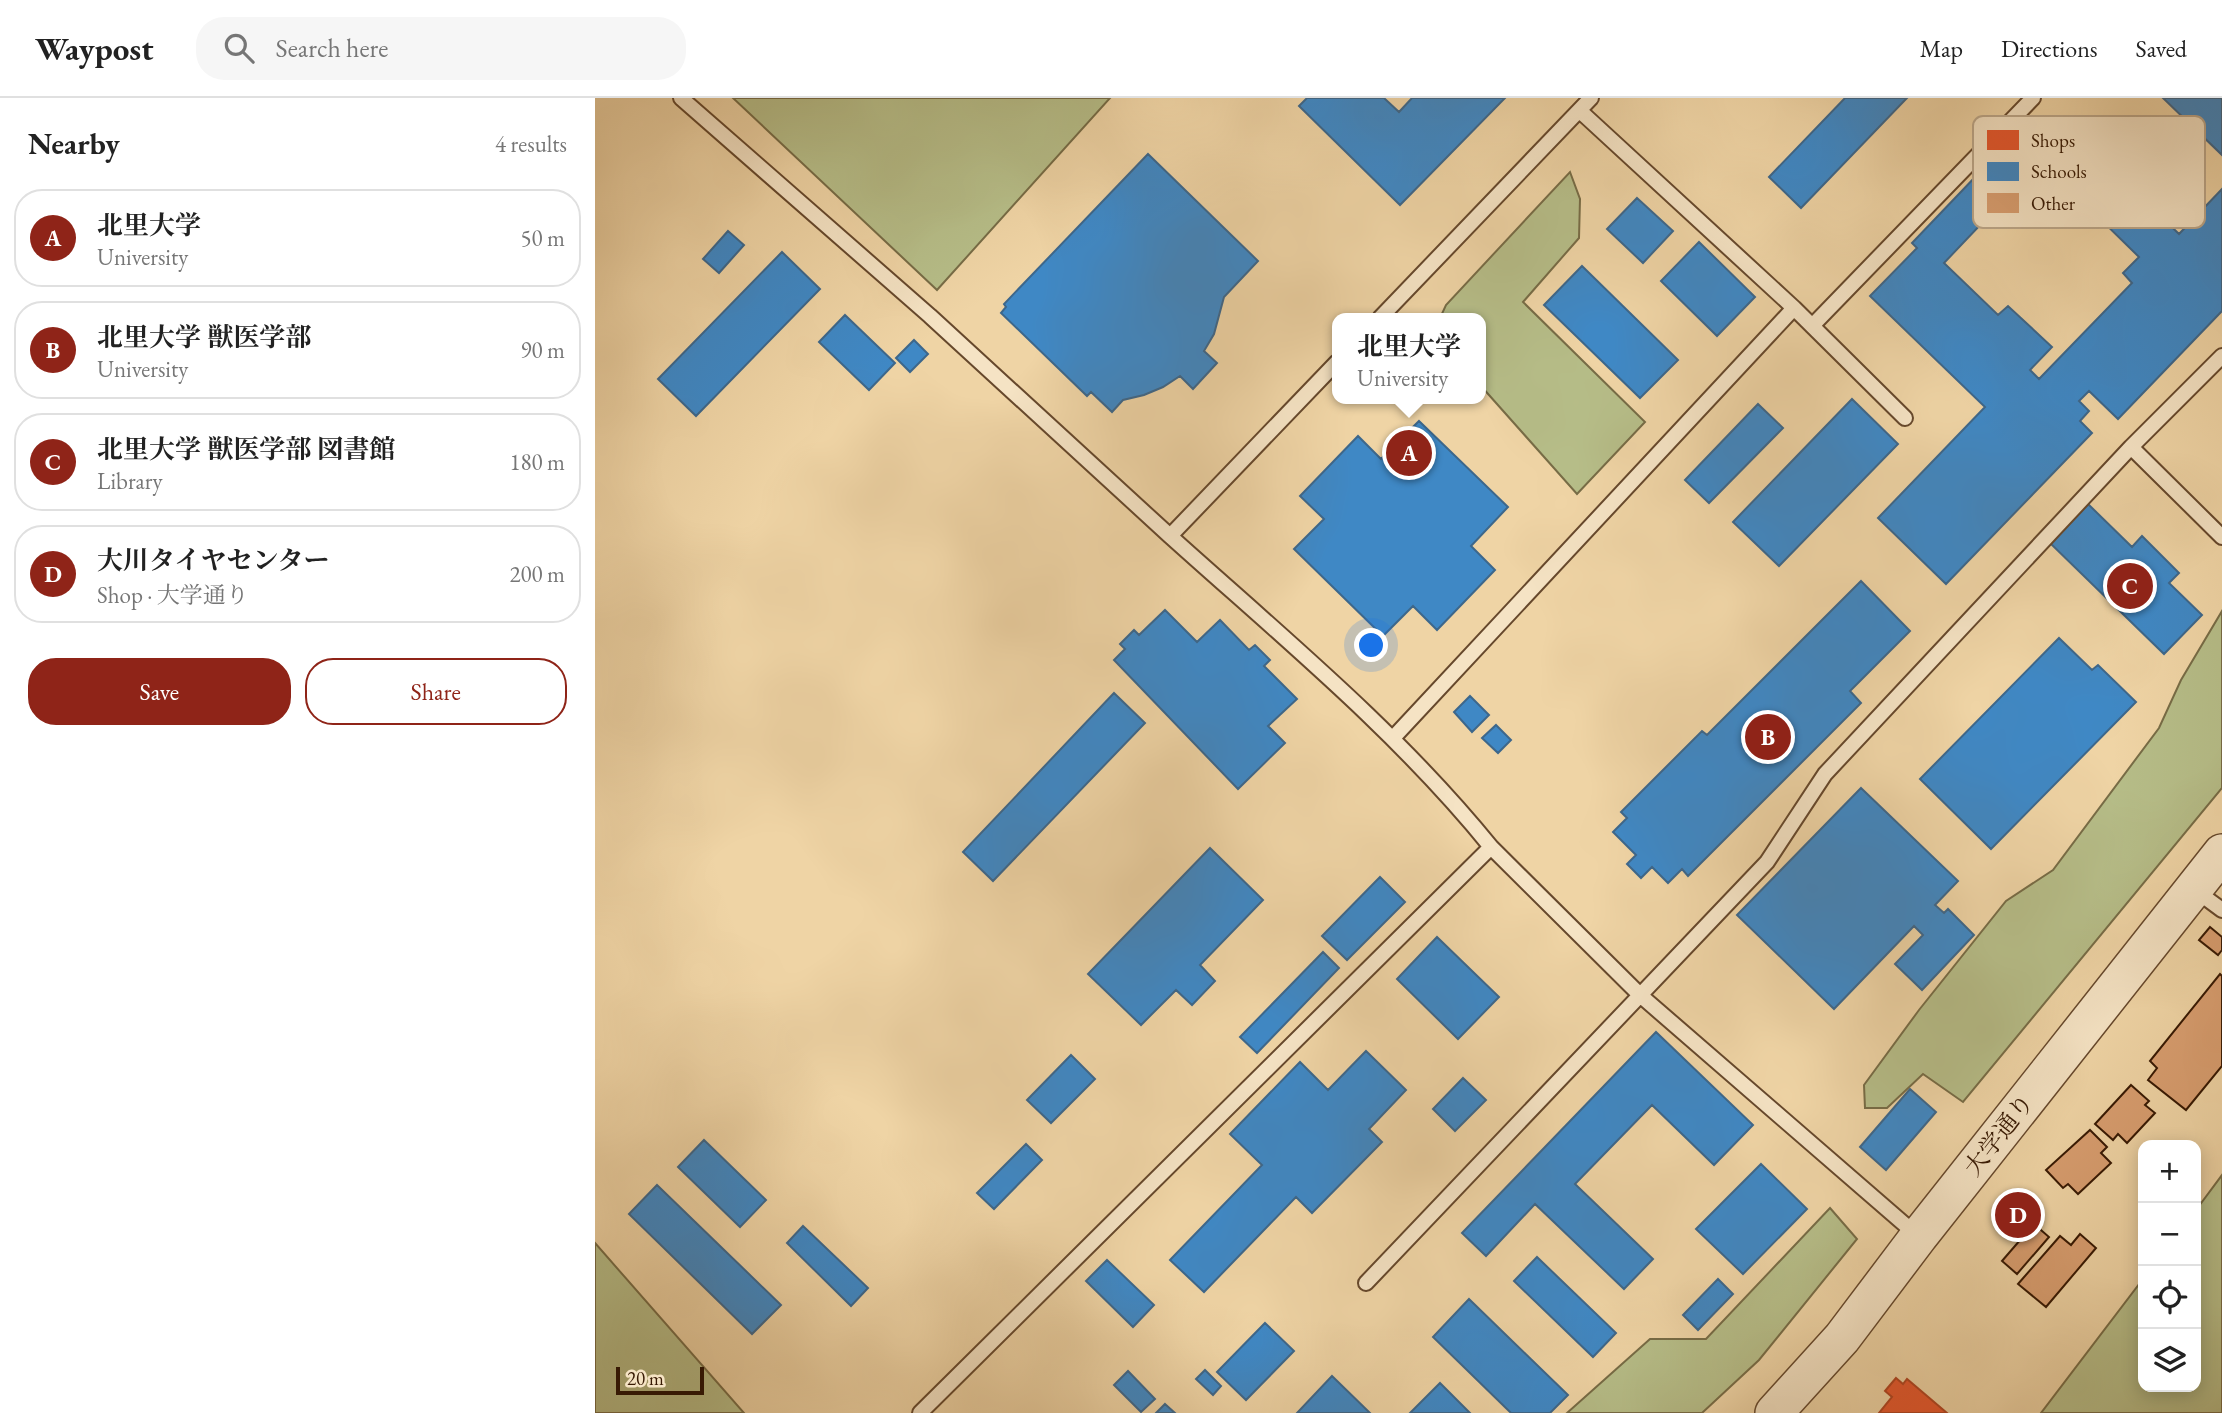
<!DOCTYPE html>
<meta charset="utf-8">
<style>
:root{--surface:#fff;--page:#f6f6f6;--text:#222;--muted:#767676;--line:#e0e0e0;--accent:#8f2418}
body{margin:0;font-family:"EB Garamond","Noto Serif JP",serif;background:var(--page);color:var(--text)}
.controls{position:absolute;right:21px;bottom:21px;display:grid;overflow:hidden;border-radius:14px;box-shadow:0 4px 18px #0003}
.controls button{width:63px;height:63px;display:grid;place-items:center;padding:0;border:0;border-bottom:2px solid var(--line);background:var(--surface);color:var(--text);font:35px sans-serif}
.scale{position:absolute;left:21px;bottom:18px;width:88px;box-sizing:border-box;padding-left:7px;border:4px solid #381a04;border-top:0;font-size:19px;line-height:24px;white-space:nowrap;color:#381a04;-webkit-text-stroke:5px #f5e3c4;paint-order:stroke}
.you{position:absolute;left:777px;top:548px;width:24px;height:24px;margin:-18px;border:5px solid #fff;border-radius:50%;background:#1a73e8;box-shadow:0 0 0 10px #1a73e833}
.badge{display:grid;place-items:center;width:46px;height:46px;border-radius:50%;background:var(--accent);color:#fff;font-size:23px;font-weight:700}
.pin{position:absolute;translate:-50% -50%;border:4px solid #fff;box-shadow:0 2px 7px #0006}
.popup{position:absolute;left:737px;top:215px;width:154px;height:91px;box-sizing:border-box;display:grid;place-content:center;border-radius:14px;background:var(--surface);filter:drop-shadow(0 2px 5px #0005);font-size:23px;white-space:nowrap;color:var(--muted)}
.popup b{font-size:26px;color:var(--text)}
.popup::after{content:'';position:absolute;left:50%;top:100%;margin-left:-14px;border:14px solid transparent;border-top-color:var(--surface)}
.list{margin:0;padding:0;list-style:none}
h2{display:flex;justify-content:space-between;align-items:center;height:91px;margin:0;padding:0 28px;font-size:30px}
h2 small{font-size:23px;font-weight:400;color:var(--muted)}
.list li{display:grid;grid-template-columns:46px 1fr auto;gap:21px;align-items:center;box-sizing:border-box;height:98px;margin:0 14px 14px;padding:0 14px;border:2px solid var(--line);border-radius:28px}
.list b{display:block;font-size:26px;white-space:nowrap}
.list p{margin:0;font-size:23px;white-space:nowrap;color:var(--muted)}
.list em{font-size:23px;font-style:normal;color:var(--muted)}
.actions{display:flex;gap:14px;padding:21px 28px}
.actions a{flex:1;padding:16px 0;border:2px solid var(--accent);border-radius:28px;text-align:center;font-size:24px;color:var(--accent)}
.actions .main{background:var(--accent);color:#fff}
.icon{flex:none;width:38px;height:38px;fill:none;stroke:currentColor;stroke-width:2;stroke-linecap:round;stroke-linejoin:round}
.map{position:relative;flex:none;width:1627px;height:1315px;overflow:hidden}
header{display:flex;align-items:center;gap:42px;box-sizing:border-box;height:98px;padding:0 35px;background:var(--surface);border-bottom:2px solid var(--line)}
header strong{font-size:33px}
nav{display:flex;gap:38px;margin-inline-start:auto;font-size:24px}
.search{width:490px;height:63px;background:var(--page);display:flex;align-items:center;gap:18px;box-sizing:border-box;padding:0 24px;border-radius:28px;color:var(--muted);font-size:26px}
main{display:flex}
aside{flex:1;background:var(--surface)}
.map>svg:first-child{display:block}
.green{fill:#b6bd88;stroke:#776c46;stroke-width:2}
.shops{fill:#e4572e;stroke:#b04521;stroke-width:2}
.schools{fill:#3f88c5;stroke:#3d678b;stroke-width:2}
.building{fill:#d89e70;stroke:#381a04;stroke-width:2}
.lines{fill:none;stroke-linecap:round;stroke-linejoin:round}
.service-casing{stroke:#66482c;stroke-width:18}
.tertiary-casing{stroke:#66482c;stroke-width:40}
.service{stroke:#f5e3c4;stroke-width:14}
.tertiary{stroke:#f5e3c4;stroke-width:37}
.labels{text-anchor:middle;stroke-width:7;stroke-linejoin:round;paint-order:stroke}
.street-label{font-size:24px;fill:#381a04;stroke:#f5e3c4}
.key{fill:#f5e3c4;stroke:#bca78a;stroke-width:2}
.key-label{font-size:19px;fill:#381a04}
</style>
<header>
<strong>Waypost</strong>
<div class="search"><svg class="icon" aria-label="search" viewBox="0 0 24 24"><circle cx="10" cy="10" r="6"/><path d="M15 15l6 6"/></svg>Search here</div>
<nav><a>Map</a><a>Directions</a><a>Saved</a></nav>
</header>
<main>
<aside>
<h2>Nearby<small>4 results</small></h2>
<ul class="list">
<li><span class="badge">A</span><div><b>北里大学</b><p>University</p></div><em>50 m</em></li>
<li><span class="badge">B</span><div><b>北里大学 獣医学部</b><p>University</p></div><em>90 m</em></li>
<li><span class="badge">C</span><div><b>北里大学 獣医学部 図書館</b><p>Library</p></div><em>180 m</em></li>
<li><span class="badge">D</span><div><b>大川タイヤセンター</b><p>Shop · 大学通り</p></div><em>200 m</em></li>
</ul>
<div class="actions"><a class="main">Save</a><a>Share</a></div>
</aside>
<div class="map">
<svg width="1627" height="1315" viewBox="0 0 1627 1315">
<rect width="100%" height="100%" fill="#efd4a5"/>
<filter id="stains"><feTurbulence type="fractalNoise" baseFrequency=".00286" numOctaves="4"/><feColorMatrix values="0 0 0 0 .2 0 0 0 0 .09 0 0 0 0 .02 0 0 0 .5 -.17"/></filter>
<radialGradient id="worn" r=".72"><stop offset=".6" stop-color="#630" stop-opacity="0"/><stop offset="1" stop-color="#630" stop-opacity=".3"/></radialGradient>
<!-- green -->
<path class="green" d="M138 0H515L342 192Z
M975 74 985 101 984 140 928 204 1050 324 982 396 886 288V220H845L851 207Z
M1627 513V690L1368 1004 1328 976 1292 1010H1270L1269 987 1324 912 1411 803 1458 772 1564 630 1586 582Z
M1627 1077V1315H1446L1548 1181V1289H1601V1112Z
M1235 1110 1262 1141 1164 1262 1107 1315H972L1055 1241H1111Z
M0 1145 149 1315H0Z"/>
<!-- shops -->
<path class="shops" d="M1301 1280 1308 1286 1312 1281 1352 1315H1284L1297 1299 1290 1293Z"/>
<!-- schools -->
<path class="schools" d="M712 0H789L804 14 817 0H910L805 107 704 8Z
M1250 0H1312L1206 110 1174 79Z
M1568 0H1627V57Z
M1542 47 1568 72 1543 96 1584 136 1627 91V213L1523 321 1494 293 1484 303 1494 313 1485 323 1497 335 1351 486 1283 420 1390 309 1275 198 1322 150 1317 145 1383 76 1409 102 1349 165 1403 217 1413 208 1457 249 1435 272 1444 281 1537 185 1528 175 1544 159 1493 109 1535 65 1529 60Z
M553 56 663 163 629 199 619 236 609 253 622 265 598 291 585 278 568 289 549 297 528 302 517 314 496 294 492 298 406 215 411 209 409 206Z
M1042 100 1078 133 1048 165 1012 131Z
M133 133 149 147 124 175 108 161Z
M1104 144 1160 199 1122 238 1066 183Z
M187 154 225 191 101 318 63 281Z
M987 168 1083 262 1045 300 949 207Z
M250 217 300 265 274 292 224 244Z
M319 242 333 256 315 274 301 260Z
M1257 301 1303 346 1184 468 1138 424Z
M1163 306 1188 330 1114 405 1090 382Z
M824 323 913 409 876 448 900 472 842 532 818 508 788 538 699 451 729 421 705 398 763 338 786 361Z
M1493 406 1537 449 1547 438 1584 475 1574 485 1607 517 1569 556 1455 445Z
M1266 483 1315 533 1255 593 1266 605 1093 778 1087 771 1073 785 1057 769 1046 780 1032 766 1041 757 1018 734 1032 720 1026 714 1107 633 1112 637Z
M570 512 602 544 625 522 654 552 660 547 675 562 669 568 702 601 673 628 690 645 643 691 519 562 530 551 525 546 539 532 544 537Z
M1464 540 1497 572 1503 567 1541 604 1396 751 1325 681Z
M519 595 550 625 398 783 368 754Z
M875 598 894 617 877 634 859 614Z
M901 627 916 642 903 655 887 640Z
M1266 690 1363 783 1340 807 1349 815 1353 811 1379 837 1327 892 1300 866 1328 837 1319 828 1239 911 1142 817Z
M615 750 668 802 605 867 620 883 597 907 581 892 546 927 493 876Z
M785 779 810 804 752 862 727 838Z
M842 839 904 899 863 941 802 881Z
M728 854 744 870 662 955 645 939Z
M1061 934 1158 1027 1119 1067 1057 1007 980 1086 1058 1161 1029 1191 940 1106 891 1158 867 1135Z
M771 953 811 992 774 1031 787 1044 717 1115 701 1099 609 1194 575 1162 667 1067 635 1036 705 964 733 992Z
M476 957 500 981 456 1025 432 1002Z
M868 980 891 1002 860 1033 838 1011Z
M1315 991 1341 1014 1291 1072 1265 1049Z
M109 1042 171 1102 145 1129 83 1069Z
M431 1046 447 1062 399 1111 382 1095Z
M1166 1066 1212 1111 1148 1176 1101 1131Z
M62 1087 186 1207 157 1236 34 1116Z
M208 1128 273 1190 256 1208 192 1145Z
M942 1159 1021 1235 998 1259 919 1183Z
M512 1162 559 1207 538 1229 491 1183Z
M1123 1181 1138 1196 1103 1232 1088 1217Z
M874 1201 973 1297 955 1315H916L838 1239Z
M670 1225 699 1253 651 1302 622 1274Z
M610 1272 626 1288 618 1297 601 1281Z
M533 1273 560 1301 546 1314 519 1287Z
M737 1278 775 1315H702Z
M845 1285 875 1315H815Z
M570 1306 580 1315H561Z"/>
<!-- building -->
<path class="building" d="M1615 829 1627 839V852L1623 857 1604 842Z
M1625 876 1627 878V968L1591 1012 1553 982 1562 970 1555 963Z
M1536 987 1554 1003 1550 1007 1560 1015 1532 1045 1523 1036 1518 1042 1500 1026Z
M1495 1032 1512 1049 1506 1055 1516 1065 1483 1096 1473 1086 1468 1090 1451 1072Z
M1439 1126 1454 1139 1422 1176 1407 1163Z
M1485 1136 1501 1150 1451 1209 1423 1186 1465 1138 1476 1147Z"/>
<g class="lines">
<!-- service casing -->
<g class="service-casing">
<path id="service" d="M86 0 335 218 575 438
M985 13 1199 210 1310 320
M785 220 996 0
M1217 228 1438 0
M1536 349 1627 439
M798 640 1199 210
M896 749 1045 897 1323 1138
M1600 792 1627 812
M771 1185 1172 764 1230 676 1536 349 1627 258
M325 1315 896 749C802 633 686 538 575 438L742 264"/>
</g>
<!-- tertiary casing -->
<g class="tertiary-casing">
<path id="tertiary" d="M1179 1315 1247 1240 1324 1138 1627 755"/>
</g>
<!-- service -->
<use href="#service" class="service"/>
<!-- tertiary -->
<use href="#tertiary" class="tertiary"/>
</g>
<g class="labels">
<!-- street labels -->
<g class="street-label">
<text transform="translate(1404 1037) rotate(-52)" y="8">大学通り</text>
</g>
</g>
<!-- legend -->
<rect x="1378" y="18" width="232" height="112" rx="10" class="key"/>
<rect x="1392" y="32" width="32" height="20" fill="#e4572e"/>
<rect x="1392" y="64" width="32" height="19" fill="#3f88c5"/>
<rect x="1392" y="95" width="32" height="20" fill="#d89e70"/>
<g class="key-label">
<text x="1436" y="49">Shops</text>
<text x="1436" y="80">Schools</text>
<text x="1436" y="112">Other</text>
</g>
<rect width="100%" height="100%" filter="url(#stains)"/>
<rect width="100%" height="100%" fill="url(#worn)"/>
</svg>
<div class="controls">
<button>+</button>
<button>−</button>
<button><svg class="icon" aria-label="locate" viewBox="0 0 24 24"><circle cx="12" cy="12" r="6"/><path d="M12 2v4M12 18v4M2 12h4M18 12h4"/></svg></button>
<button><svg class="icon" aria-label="layers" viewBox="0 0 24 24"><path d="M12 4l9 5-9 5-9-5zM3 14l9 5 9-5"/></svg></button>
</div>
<div class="scale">20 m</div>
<div class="you"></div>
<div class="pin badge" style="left:814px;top:355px">A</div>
<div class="popup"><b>北里大学</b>University</div>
<div class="pin badge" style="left:1173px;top:639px">B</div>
<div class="pin badge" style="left:1535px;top:488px">C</div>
<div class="pin badge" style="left:1423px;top:1117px">D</div>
</div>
</main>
